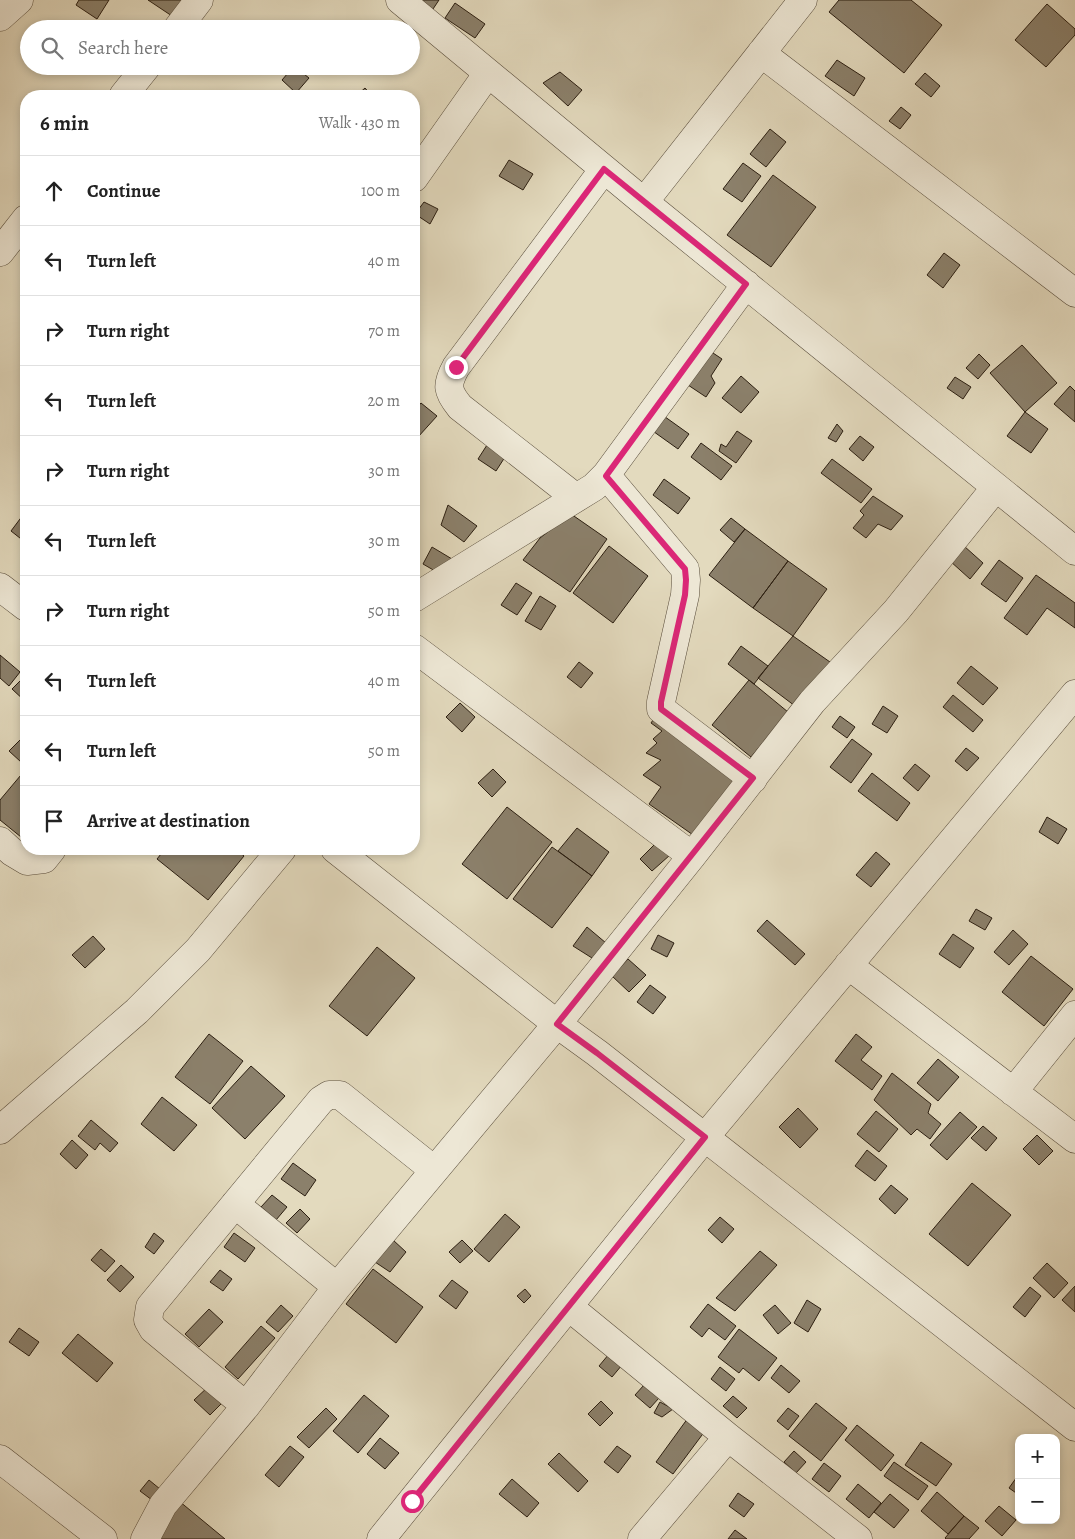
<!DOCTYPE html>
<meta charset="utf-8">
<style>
:root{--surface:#fff;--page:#f2f2f2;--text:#222;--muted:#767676;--line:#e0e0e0}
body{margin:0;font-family:Alegreya,serif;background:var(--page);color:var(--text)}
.controls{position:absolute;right:15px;bottom:15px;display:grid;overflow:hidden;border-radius:10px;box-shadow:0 2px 8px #0003}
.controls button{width:45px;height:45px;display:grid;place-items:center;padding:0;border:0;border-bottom:1px solid var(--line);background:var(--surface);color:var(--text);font:25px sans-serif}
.stop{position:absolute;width:15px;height:15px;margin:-11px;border:4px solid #db2777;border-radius:50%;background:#fff}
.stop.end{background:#db2777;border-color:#fff;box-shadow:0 1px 5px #0008}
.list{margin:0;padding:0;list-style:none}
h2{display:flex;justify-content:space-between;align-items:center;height:65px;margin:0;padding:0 20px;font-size:21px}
h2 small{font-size:16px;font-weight:400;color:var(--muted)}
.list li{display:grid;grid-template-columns:32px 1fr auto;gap:15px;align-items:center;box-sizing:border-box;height:70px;padding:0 20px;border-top:1px solid var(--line)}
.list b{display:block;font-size:19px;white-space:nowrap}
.list em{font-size:16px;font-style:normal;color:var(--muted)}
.icon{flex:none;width:28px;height:28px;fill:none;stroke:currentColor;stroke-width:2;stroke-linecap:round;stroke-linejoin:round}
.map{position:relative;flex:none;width:1075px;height:1539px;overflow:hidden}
.search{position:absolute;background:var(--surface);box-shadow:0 2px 8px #0003;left:20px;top:20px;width:400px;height:55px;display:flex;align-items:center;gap:12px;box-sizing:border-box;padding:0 18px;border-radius:28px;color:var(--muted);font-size:19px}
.panel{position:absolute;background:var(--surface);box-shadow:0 2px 8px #0003;left:20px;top:90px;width:400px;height:765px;border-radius:20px}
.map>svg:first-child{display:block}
.building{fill:#8b806b;stroke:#2b1e11}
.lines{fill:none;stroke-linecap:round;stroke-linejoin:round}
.minor-casing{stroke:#594d3c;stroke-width:29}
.tertiary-casing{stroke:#594d3c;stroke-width:29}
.minor{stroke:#ede7d5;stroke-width:28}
.tertiary{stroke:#ede7d5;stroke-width:28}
.route{stroke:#db2777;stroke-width:6}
</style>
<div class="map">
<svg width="1075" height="1539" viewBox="0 0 1075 1539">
<rect width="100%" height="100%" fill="#e3dabe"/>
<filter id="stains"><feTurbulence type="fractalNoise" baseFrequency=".004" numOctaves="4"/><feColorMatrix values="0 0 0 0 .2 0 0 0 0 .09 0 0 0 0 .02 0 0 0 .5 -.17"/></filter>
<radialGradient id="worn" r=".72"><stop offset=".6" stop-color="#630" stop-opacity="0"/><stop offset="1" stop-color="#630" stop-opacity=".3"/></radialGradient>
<!-- building -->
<path class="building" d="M79 0H109L97 19 76 5Z
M148 0H182L172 16Z
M407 0H439L429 15Z
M839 0H911L942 25 904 73 829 12Z
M455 3 485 24 475 38 445 18Z
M1047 4 1075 29V35L1046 67 1015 40Z
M837 60 865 78 854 96 825 76Z
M231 66H246L239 74Z
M294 66 309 78 296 93 282 80Z
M560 72 582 90 568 106 543 83Z
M925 73 940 86 931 97 915 84Z
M365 88 372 96H356Z
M901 107 911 115 900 129 889 121Z
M770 129 786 142 766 167 750 154Z
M509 160 533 174 523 190 499 176Z
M743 163 761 176 742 202 723 189Z
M773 175 816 207 771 267 727 235Z
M424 202 438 209 430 224 415 214Z
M944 253 960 265 943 288 927 275Z
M1022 345 1057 383 1025 412 990 373Z
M707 349 722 359 711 376 715 383 706 397 685 383Z
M979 354 990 365 978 379 966 368Z
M741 376 759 392 741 413 722 398Z
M955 377 971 387 963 399 947 388Z
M1070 386 1075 391V422L1054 404Z
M421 403 437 416 418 437 414 433V411Z
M1025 412 1048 429 1031 453 1007 436Z
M661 414 689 434 678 449 650 429Z
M837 424 843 431 836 442 828 438Z
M737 431 752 441 736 463 719 451 721 444 726 447Z
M860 436 874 447 863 461 849 449Z
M701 443 732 466 721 480 691 457Z
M487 445 505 457 496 471 478 459Z
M832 459 872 489 861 503 821 473Z
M664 479 690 498 678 514 653 495Z
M873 496 903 516 891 530 878 524 866 538 853 528 864 515 860 511Z
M448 505 477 526 464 542 441 525Z
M571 514 607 539 570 592 523 560 540 538Z
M23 515 26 518 25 542 11 531Z
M731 518 745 529 734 542 720 530Z
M745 529 788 561 753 608 709 575Z
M609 546 648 576 613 623 573 593Z
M964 546 983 563 970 579 950 561Z
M432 547 452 559 442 575 423 564Z
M999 560 1023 578 1006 602 981 584Z
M788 561 827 589 793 636 753 608Z
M1036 575 1075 603V628L1047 608 1027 635 1004 618Z
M516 583 532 593 517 615 501 605Z
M540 596 556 606 541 630 525 621Z
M793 636 830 662 795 706 758 678Z
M741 646 768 666 754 684 728 664Z
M0 655 20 672 9 686 0 678Z
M579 662 593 673 581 688 567 677Z
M971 666 998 688 983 705 957 683Z
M24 677 26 679V702L12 689Z
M749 680 788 712 751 757 712 725Z
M953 695 983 720 973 732 943 707Z
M460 703 475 717 462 732 446 717Z
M883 706 898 716 887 733 872 724Z
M657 714 740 773 696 837 649 804 661 787 643 775 661 760 646 753 657 743 653 739 662 731 651 723Z
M840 716 855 727 847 738 832 727Z
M21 739 26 744V756L21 762 9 751Z
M852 739 872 754 851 783 830 767Z
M966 748 979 758 967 771 955 761Z
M915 764 930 776 918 791 903 778Z
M26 769V831L21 837 0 820V800Z
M493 769 506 782 492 797 478 783Z
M872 773 910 803 897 821 858 791Z
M507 807 552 842 507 899 462 864Z
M1047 817 1067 829 1058 844 1039 832Z
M577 828 609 852 592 876 558 851Z
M659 840 670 855 652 871 640 859Z
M552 847 592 876 552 928 513 899Z
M165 849H236L244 856 208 900 157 859Z
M876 852 890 864 871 887 856 875Z
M976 909 992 918 985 930 969 921Z
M767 920 805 954 795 965 757 931Z
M587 927 606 943 592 958 573 946Z
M1013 930 1028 944 1009 965 994 952Z
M953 934 974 948 960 968 939 954Z
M658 935 674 943 667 957 651 949Z
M93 936 105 949 85 968 72 955Z
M377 947 415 978 367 1036 329 1006Z
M1031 956 1073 989 1044 1026 1002 992Z
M628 959 646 975 629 992 612 976Z
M650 985 666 997 653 1014 637 1002Z
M209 1034 243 1061 210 1104 175 1077Z
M856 1034 872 1047 861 1060 882 1076 872 1090 835 1061Z
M938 1059 959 1077 938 1101 917 1083Z
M251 1066 285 1096 245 1139 212 1108Z
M892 1073 931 1104 928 1113 941 1124 930 1139 917 1129 911 1135 874 1100Z
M162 1097 197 1125 174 1151 141 1124Z
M798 1108 818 1129 800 1148 779 1127Z
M876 1111 898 1129 879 1152 857 1134Z
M960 1112 977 1127 947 1160 930 1145Z
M91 1120 118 1143 110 1152 100 1143 95 1150 78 1136Z
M983 1126 997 1138 986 1151 971 1138Z
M1037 1135 1053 1151 1039 1165 1023 1149Z
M72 1140 88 1155 76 1169 60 1154Z
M867 1150 887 1166 875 1181 855 1166Z
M293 1163 316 1180 305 1196 281 1179Z
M972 1183 1011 1215 968 1266 929 1234Z
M891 1185 908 1199 895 1214 879 1199Z
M272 1195 287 1207 276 1220 261 1207Z
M300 1209 310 1219 297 1233 286 1223Z
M505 1214 520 1227 489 1262 474 1249Z
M720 1217 734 1229 722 1243 708 1230Z
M154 1233 164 1241 154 1254 145 1247Z
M234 1233 255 1248 245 1262 224 1247Z
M393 1240 406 1252 390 1272 375 1262Z
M462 1240 473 1251 460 1263 449 1252Z
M101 1249 115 1261 105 1272 91 1260Z
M760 1251 777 1265 735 1311 716 1298Z
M1047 1263 1068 1283 1054 1298 1033 1278Z
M121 1265 134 1277 120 1292 107 1280Z
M373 1269 423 1307 396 1343 346 1304Z
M220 1270 232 1279 223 1291 210 1282Z
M452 1280 468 1292 456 1309 439 1296Z
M1075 1286V1312L1062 1300Z
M1030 1287 1041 1296 1025 1317 1013 1307Z
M525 1289 531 1296 524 1303 517 1296Z
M807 1300 821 1309 808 1332 794 1323Z
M708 1304 736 1326 725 1340 709 1328 702 1337 690 1327Z
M281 1305 293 1316 278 1332 266 1322Z
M775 1305 791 1323 778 1334 763 1315Z
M209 1309 223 1322 199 1347 185 1334Z
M261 1326 275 1338 238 1379 225 1367Z
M19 1328 39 1342 29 1356 9 1342Z
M739 1329 777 1358 759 1381 743 1368 739 1373 718 1357Z
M78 1334 113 1363 97 1382 62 1353Z
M609 1354 622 1365 612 1377 599 1366Z
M781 1365 800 1381 789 1393 771 1378Z
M720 1367 735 1379 726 1391 711 1379Z
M644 1385 659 1398 650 1408 635 1395Z
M209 1386 224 1401 210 1415 194 1400Z
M364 1395 389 1416 358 1453 333 1431Z
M733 1396 747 1408 737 1418 723 1406Z
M601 1401 613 1413 600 1426 588 1414Z
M660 1402 673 1409 662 1417 654 1413Z
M816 1403 847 1428 821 1461 789 1436Z
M326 1408 337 1419 309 1448 297 1437Z
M788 1408 799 1416 788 1430 777 1421Z
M688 1418 705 1431 673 1474 656 1462Z
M857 1425 894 1455 881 1471 845 1440Z
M380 1438 399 1453 385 1469 367 1454Z
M921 1442 952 1464 936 1486 905 1465Z
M290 1446 304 1457 279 1487 265 1475Z
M617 1446 631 1456 618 1473 604 1462Z
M794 1451 806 1462 796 1473 784 1462Z
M559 1453 588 1481 578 1492 548 1464Z
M894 1462 928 1486 918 1500 884 1476Z
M824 1463 841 1476 829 1492 812 1479Z
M1019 1474V1495L1009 1488Z
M512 1479 539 1503 527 1517 499 1494Z
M149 1480 160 1489 152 1500 140 1491Z
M858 1484 881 1503 869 1518 846 1499Z
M937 1492 964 1516 948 1534 921 1511Z
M738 1493 754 1504 744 1517 729 1506Z
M890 1494 909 1510 894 1528 874 1512Z
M179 1501 225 1539H155Z
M999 1506 1016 1520 1002 1536 985 1521Z
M964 1516 979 1528 969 1539H946L945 1538Z
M735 1530 747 1539H728Z"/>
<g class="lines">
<!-- minor casing -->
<g class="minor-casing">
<path id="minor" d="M400 0 644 202 1075 551
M0 17 19 0
M177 29 199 0
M761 53 1075 293
M123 96 147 66
M414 178 488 73
M644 202 803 0
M0 252 26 219
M606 475 685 569 686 580 685 595 661 702V709L753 779
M575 497 460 407C447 391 446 385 456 367L604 169
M414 598 594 487 606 475 746 284
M414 648 692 856
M0 841 12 852 27 861 44 859 52 849
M848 965 1075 1139
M1013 1092 1075 1015
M0 1130 137 1011 198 950 282 849
M235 1204 337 1287
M569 1307 728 1437 858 1539
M246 1406 153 1329 148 1320 150 1307 321 1100 329 1095H340L434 1170
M0 1459 103 1539
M145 1539 163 1505 246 1406 337 1287 557 1024 692 856 812 702 896 611 996 487
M381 1539 705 1137 1075 694
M642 1539 728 1437"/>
</g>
<!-- tertiary casing -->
<g class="tertiary-casing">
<path id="tertiary" d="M0 587 26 607
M335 849 557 1024 597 1053 1075 1427"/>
</g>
<!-- minor -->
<use href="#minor" class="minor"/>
<!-- tertiary -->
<use href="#tertiary" class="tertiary"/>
</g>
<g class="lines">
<!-- route -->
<path class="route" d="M412 1501 705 1137 597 1053 557 1024 753 778 661 709V702L685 595 686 580 685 569 606 476 746 284 604 169 456 367"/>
</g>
<rect width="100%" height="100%" filter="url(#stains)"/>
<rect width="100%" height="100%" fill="url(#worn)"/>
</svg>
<div class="controls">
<button>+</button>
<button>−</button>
</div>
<div class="stop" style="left:412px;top:1501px"></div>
<div class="stop end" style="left:456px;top:367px"></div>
<div class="search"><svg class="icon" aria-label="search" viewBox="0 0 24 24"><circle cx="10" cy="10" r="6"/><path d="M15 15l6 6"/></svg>Search here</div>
<section class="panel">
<h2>6 min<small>Walk · 430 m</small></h2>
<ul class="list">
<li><svg class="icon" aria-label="ahead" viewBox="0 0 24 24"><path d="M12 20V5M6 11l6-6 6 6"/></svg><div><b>Continue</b></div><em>100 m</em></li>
<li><svg class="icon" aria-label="left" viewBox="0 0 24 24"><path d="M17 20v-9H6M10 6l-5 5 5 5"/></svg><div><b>Turn left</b></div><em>40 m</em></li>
<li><svg class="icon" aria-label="right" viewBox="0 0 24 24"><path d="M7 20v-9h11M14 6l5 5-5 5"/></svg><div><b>Turn right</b></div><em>70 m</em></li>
<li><svg class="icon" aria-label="left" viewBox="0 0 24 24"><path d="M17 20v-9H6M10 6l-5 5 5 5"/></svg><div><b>Turn left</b></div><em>20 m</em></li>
<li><svg class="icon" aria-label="right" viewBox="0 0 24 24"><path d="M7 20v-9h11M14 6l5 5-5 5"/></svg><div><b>Turn right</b></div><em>30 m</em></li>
<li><svg class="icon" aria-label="left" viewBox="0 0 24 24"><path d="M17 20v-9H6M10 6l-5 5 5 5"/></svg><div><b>Turn left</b></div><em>30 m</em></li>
<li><svg class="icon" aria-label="right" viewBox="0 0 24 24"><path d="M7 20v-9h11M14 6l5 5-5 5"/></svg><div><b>Turn right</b></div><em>50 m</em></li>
<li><svg class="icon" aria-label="left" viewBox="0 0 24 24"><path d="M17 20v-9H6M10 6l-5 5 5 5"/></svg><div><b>Turn left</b></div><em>40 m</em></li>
<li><svg class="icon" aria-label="left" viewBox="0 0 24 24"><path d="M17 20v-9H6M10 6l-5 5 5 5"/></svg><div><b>Turn left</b></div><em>50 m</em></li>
<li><svg class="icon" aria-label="arrive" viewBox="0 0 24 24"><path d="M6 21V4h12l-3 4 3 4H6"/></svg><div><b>Arrive at destination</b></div></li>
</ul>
</section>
</div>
